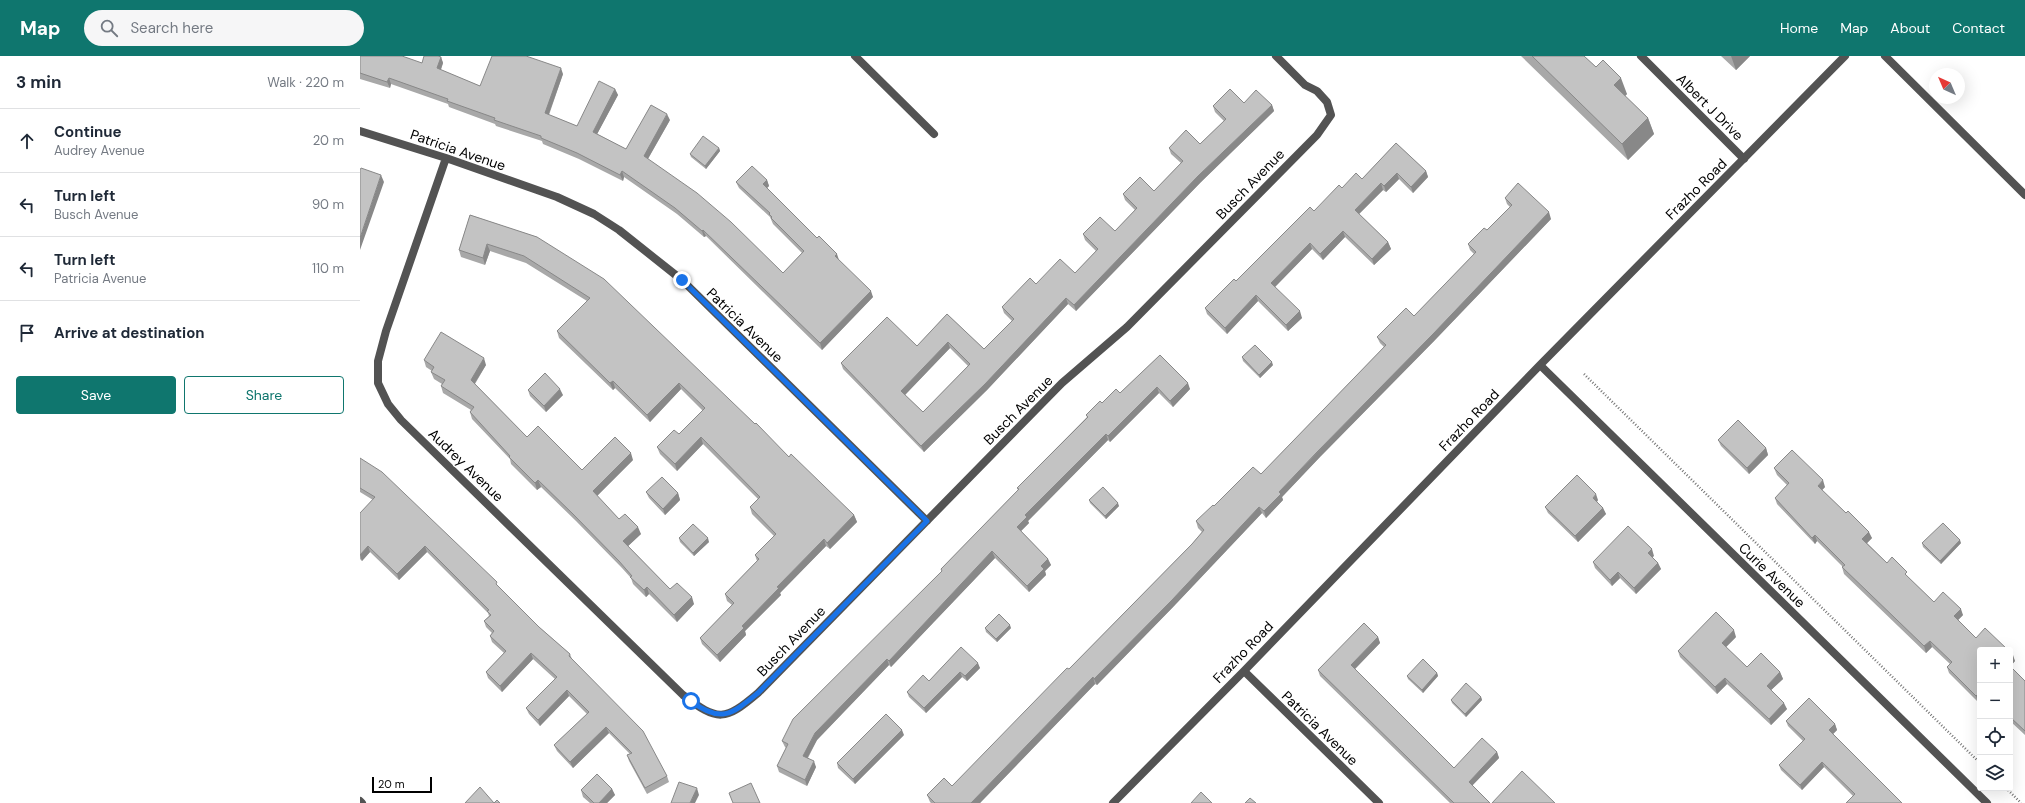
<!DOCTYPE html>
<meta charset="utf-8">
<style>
:root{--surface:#fff;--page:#f6f6f7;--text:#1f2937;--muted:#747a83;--line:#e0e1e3;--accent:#0f766e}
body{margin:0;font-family:"DM Sans",sans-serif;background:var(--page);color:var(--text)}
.controls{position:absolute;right:12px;bottom:12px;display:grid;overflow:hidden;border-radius:4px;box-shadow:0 4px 16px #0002}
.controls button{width:36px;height:36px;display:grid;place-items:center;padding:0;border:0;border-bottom:1px solid var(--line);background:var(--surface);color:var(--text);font:20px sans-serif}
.compass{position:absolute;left:1569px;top:12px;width:36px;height:36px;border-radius:50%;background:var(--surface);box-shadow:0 4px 16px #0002;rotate:316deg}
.scale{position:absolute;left:12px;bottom:10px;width:60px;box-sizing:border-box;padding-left:4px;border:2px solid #000;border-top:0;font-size:11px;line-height:14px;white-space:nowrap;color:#000;-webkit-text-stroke:3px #fff;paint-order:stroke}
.stop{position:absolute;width:12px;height:12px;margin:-9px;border:3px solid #1a73e8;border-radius:50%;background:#fff}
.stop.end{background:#1a73e8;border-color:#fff;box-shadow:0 1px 4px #0008}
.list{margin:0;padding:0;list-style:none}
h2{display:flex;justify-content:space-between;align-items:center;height:52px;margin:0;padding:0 16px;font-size:17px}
h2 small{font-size:13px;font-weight:400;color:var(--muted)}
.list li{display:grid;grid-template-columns:26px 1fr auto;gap:12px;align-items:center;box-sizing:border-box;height:64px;padding:0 16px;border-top:1px solid var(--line)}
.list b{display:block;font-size:15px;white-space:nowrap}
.list p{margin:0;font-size:13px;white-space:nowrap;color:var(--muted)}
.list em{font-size:13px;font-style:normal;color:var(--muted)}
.actions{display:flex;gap:8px;padding:12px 16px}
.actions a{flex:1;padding:9px 0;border:1px solid var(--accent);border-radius:4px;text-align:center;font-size:14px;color:var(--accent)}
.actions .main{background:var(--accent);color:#fff}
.icon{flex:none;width:22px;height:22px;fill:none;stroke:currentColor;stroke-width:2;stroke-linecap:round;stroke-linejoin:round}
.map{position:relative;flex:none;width:1665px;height:747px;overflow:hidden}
header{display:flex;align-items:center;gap:24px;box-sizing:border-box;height:56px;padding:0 20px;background:var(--accent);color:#fff}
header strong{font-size:19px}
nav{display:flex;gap:22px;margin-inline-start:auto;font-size:14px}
.search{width:280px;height:36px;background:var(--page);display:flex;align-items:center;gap:10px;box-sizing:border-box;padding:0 14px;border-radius:22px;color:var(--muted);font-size:15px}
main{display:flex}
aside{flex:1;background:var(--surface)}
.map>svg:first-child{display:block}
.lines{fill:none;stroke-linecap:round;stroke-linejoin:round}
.path{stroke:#757575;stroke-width:2.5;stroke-dasharray:1 2;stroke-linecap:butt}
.minor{stroke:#535353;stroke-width:8}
.wall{fill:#a8a8a8;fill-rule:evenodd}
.shaded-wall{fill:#888}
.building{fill:#c3c3c3;stroke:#888;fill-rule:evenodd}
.route{stroke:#1a73e8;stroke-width:5}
.labels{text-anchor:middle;stroke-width:3;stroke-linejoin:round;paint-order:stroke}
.street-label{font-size:14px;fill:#000;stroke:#fff}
</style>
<header>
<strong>Map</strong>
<div class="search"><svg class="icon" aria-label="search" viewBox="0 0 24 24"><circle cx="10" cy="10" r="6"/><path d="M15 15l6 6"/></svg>Search here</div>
<nav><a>Home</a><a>Map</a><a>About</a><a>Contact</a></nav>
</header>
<main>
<aside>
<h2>3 min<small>Walk · 220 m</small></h2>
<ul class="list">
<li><svg class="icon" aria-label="ahead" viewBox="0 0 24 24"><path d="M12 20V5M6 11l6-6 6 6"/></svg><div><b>Continue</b><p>Audrey Avenue</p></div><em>20 m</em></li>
<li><svg class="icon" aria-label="left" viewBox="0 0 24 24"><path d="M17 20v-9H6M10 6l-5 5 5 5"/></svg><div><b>Turn left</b><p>Busch Avenue</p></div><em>90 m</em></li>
<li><svg class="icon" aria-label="left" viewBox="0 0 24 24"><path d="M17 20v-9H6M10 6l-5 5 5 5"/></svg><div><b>Turn left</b><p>Patricia Avenue</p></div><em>110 m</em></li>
<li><svg class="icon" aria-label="arrive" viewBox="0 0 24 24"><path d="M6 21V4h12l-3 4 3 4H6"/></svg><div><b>Arrive at destination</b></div></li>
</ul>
<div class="actions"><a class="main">Save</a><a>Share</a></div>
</aside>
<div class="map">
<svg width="1665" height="747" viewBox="0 0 1665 747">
<rect width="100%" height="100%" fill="#fff"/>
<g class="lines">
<!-- path -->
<path class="path" d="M1224 318 1620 707
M1646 732 1661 747"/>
<!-- minor -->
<path class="minor" d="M495 0 574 78
M1281 0 1384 103
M1525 0 1665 139
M0 75 86 102 197 141 234 158 259 174 322 224 567 465
M86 102 26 275 18 305V327L28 348 41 364 323 639C358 666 365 665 398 637L702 327 767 271 957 79 971 59 967 46 957 35 945 29 916 0
M1180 309 1627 747
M884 615 1019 747
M0 745 2 747
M753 747 884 615 1180 309 1485 0"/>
</g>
<!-- wall -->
<path class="wall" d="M0 0 62 7 81 1 83 7 81 14 120 30 203 18 189 59 217 70 255 33 258 39 237 78 266 93 310 64 288 103 423 217 442 197 413 168 410 161 379 132 376 126 407 124 409 130 407 132 479 204 513 241 462 294 346 180 344 181 317 158 264 121 263 125 219 103 183 88 182 85 136 70 135 68 89 51 88 48 31 28 30 32 0 23Z
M1161 0H1224L1236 11 1267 38 1265 40 1288 62 1294 78 1268 104Z
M1361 0H1390L1376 14Z
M884 47 912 49 914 55 841 126 716 255 708 248 627 334 564 396 483 313 481 307 557 290 587 258 624 293 652 265 644 257 642 251 676 228 715 217 736 195 725 184 723 178 755 175 775 154 765 144 763 138 794 135 821 107 811 98 809 92 840 88 864 65 855 56 853 50ZM590 292 608 310 563 356 545 339Z
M1036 87 1066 115 1068 121 1053 137 1039 123 1026 136 1023 134 999 158 1028 186 1031 193 1014 209 985 181 963 204 952 193 915 231 942 262 928 275 898 245 867 278 847 258 845 252 876 225 954 155 982 132 1002 123Z
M359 92 360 95 346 113 331 101 330 98Z
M1145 142 1191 163 1075 284 959 402 922 441 923 444 906 462 902 457 814 550 737 629 735 628 620 747H571L570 746 567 739 592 730 709 613 832 488 842 476 838 472 836 465 854 450 901 418 1024 291 1020 287 1017 281 1054 260 1114 198 1110 194 1108 188 1127 174 1150 151 1147 148Z
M110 159 177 181 395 368 429 401 494 459 497 466 470 493 466 490 420 537 421 539 385 575 386 579 360 606 342 588 340 582 372 549 367 545 365 538 397 505 395 499 414 480 392 458 390 451 398 443 343 388 317 415 300 398 297 391 319 378 343 355 321 333 290 366 255 332 253 334 199 282 197 275 227 245 166 207 130 195 125 209 101 201 99 194Z
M800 299 830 333 813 351 799 337 750 386 748 384 668 465 669 467 661 475 688 503 691 509 685 515 686 519 669 536 635 502 531 611 529 609 457 684 448 702 456 711 447 730 419 716 417 710 426 692 425 691 422 685 582 515 581 513 658 434 657 432 727 361 726 359 742 347 760 337Z
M882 301 913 309 900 322 883 305Z
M64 304 126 309 115 328 167 381 222 414 273 404 237 440 259 463 281 478 268 490 310 533 334 548 317 566 289 538 286 541 273 528 271 522 262 512 216 465 181 431 177 434 151 408 150 403 112 363 110 356 111 354 83 337 81 330 82 328 74 323 71 316 72 315 66 311Z
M168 334 203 339 186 356 170 340Z
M1358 384 1406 392 1408 399 1389 418 1361 390Z
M0 402 138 530 179 571 210 598 212 603 307 720 309 726 287 738 269 705 267 699 270 698 249 677 213 712 197 695 194 689 227 658 209 640 180 670 169 658 166 652 195 623 173 603 142 636 128 622 126 616 144 597 132 586 130 580 132 577 126 571 124 565 129 560 128 557 67 496 39 524 10 496 2 505 0 503V457L13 444 0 436Z
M1414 412 1465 431 1462 434 1512 482 1507 487 1527 507 1549 522 1574 546 1603 559 1598 564 1620 594 1618 646 1589 617 1587 611 1590 608 1572 591 1566 597 1484 518 1482 511H1483L1457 485 1455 488 1417 448 1415 442 1427 429 1417 419Z
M286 436 318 437 320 444 305 459 289 442Z
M729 444 759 450 746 463 730 447Z
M1238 444 1237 446 1243 452 1246 458 1218 486 1188 457 1185 451Z
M319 482 349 486 334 500 320 486Z
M1562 487H1601L1581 508 1563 491Z
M1294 500 1292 501 1298 507 1301 513 1276 538 1260 522 1252 530 1235 512 1233 506Z
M625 572H651L637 586 626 576Z
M1018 581 1020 587 995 613 1094 712 1137 696 1139 702 1112 729 1130 747H1090L960 620 958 614Z
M1376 581 1366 591 1387 611 1420 616 1423 623 1411 634 1427 653 1411 669 1367 628 1357 638 1320 601 1318 595Z
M601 591 620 612 607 625 602 621 566 657 549 641 547 636 569 625Z
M1650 596 1655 605 1650 610 1665 625V679L1650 665Z
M1077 617 1078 620 1063 637 1048 623 1047 620Z
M1121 641 1122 644 1106 661 1092 647 1091 644Z
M1426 665 1475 668 1477 674 1473 678 1542 747 1493 740 1464 711 1442 734 1421 714 1419 709 1443 685 1428 670Z
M544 679 495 728 478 712 477 707Z
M252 733 255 739 247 747H230L223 741 221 734Z"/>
<!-- shaded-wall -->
<path class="shaded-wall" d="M1371 0H1390L1376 14Z
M81 1 83 7 79 18 77 12Z
M201 12 203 18 187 63 185 57Z
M29 22 31 28 30 32 27 26Z
M1261 22 1267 38 1260 45 1254 29Z
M255 33 258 39 235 82 233 76Z
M912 49 914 55 841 126 716 255 714 249 838 120Z
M307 58 310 64 286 106 284 100Z
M1288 62 1294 78 1268 104 1262 88Z
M359 92 360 95 346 113 345 110Z
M262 115 264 121 263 125 260 119Z
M1066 115 1068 121 1053 137 1051 131Z
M1037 117 1039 123 1026 136 1024 130Z
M21 119 24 126 0 194V182Z
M407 124 409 130 405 134 403 128Z
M1021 127 1023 134 997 160 995 154Z
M1189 156 1191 163 1075 284 959 402 922 441 923 444 906 462 904 455 919 436Z
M343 174 346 180 344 181 342 175Z
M983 175 985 181 963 204 960 198Z
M1028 186 1031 193 1014 209 1012 203Z
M950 187 952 193 913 233 911 227Z
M127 188 130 195 125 209 123 202Z
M477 198 479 204 475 200Z
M511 235 513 241 462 294 460 287Z
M896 239 898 245 867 278 865 272Z
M706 242 708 248 627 334 564 396 561 390Z
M940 255 942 262 928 275 926 269Z
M588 286 590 292 543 341 541 335Z
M124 302 126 309 113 330 111 324Z
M912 306 913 309 900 322 899 319Z
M253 325 255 332 253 334 250 327Z
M319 327 321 333 290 366 287 359Z
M828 327 830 333 813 351 810 345Z
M797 331 799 337 750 386 748 380Z
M200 333 203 339 186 356 184 350Z
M746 378 748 384 668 465 669 467 659 477 657 471 665 459Z
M341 381 343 388 317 415 315 408Z
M1406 392 1408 399 1389 418 1387 412Z
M271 397 273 404 235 442 233 435Z
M178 424 181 431 177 434 175 427Z
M1463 424 1465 431 1460 436 1458 430Z
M318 437 320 444 305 459 303 453Z
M1236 438 1238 444 1235 448 1233 442Z
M758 447 759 450 746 463 745 460Z
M899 451 902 457 814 550 737 629 734 623Z
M1243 452 1246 458 1218 486 1215 480Z
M494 459 497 466 470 493 467 487Z
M278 471 281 478 266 492 263 485Z
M1509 476 1512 482 1505 489 1502 483Z
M1455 479 1457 485 1455 488 1452 482Z
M348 482 349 486 334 500 333 497Z
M464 483 466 490 420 537 421 539 385 575 386 579 360 606 357 599 382 570 417 531Z
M1600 484 1601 487 1581 508 1580 505Z
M8 490 10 496 2 505 0 499Z
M65 490 67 496 39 524 37 518Z
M1292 493 1294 500 1290 503 1288 497Z
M632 495 635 502 531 611 529 605Z
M688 503 691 509 685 515 686 519 669 536 667 530 681 510Z
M1298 507 1301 513 1276 538 1274 532Z
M1258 516 1260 522 1252 530 1250 524Z
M287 531 289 538 286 541 284 534Z
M332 541 334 548 317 566 314 559Z
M1601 553 1603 559 1596 566 1594 560Z
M650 569 651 572 637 586 636 583Z
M1374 574 1376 581 1364 593 1362 587Z
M1018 581 1020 587 993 615 991 609Z
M1570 585 1572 591 1566 597 1564 590Z
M171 597 173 603 142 636 140 630Z
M1653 599 1655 605 1650 611V602Z
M527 603 529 609 457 684 445 706 443 700 455 677Z
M618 607 620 612 607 625 605 620Z
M600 616 602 621 566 657 564 652Z
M1420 616 1423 623 1409 636 1407 630Z
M1077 617 1078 620 1063 637 1062 634Z
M733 621 735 628 620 747H611Z
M1365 622 1367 628 1357 638 1355 631Z
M207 634 209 640 180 670 178 664Z
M1620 636V644L1618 646 1616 640Z
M1121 641 1122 644 1106 661 1105 658Z
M1424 647 1427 653 1411 669 1409 663Z
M1475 668 1477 674 1471 680 1469 674Z
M246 671 249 677 213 712 210 706Z
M542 674 544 679 495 728 493 723Z
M1137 696 1139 702 1111 731 1109 726Z
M454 705 456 711 447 730 445 724Z
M1462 706 1464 711 1442 734 1440 729Z
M337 732 339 739 335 747H330Z
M252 733 255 739 247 747H239Z"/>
<!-- building -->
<path class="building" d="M0 0H42L62 7 64 0H78L81 1 77 12 120 30 132 0H166L201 12 185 57 217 70 239 25 255 33 233 76 266 93 291 49 307 58 284 100 337 137 371 166 423 217 444 195 411 162 412 161 409 158 410 157 376 126 392 110 407 124 403 128 457 182 459 180 477 198 475 200 511 235 460 287 343 174 342 175 315 152 262 115 260 119 217 97 181 82V80L134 64 135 62 87 45 88 43 29 22 27 26 0 17Z
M1172 0H1224L1236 11 1243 4 1261 22 1254 29 1288 62 1262 88Z
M870 33 884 47 896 34 912 49 838 120 714 249 706 242 625 328 561 390 481 307 527 261 557 290 587 258 624 293 654 263 642 251 670 222 676 228 700 203 715 217 738 193 723 178 740 161 755 175 777 152 763 138 780 121 794 135 823 105 809 92 826 74 840 88 866 63 853 50ZM588 286 610 308 563 356 541 335Z
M343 80 359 92 345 110 330 98Z
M1036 87 1066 115 1051 131 1037 117 1024 130 1021 127 995 154 1028 186 1012 203 983 175 960 198 950 187 911 227 940 255 926 269 896 239 865 272 845 252 874 223 876 225 950 151 954 155 979 129 982 132 996 117 1002 123Z
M1 112 21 119 0 182V114Z
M1158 127 1189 156 1073 278 957 396 919 436 921 438 904 455 899 451 812 544 734 623 733 621 611 747H575L567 739 584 722 592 730 707 612 709 613 832 488 844 474 836 465 853 449 854 450 893 411 901 418 1026 289 1017 281 1046 252 1054 260 1116 196 1108 188 1124 172 1127 174 1152 149 1145 142Z
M110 159 177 181 244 223 395 368 396 367 429 401 431 398 494 459 467 487 464 483 417 531 419 532 382 570 384 572 357 599 340 582 374 547 365 538 399 503 395 499 416 478 390 451 400 441 341 381 315 408 297 391 314 374 319 378 345 352 319 327 287 359 253 325 250 327 197 275 230 242 164 200 127 188 123 202 99 194Z
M81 276 124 302 111 324 167 381 178 370 222 414 255 381 271 397 233 435 259 463 265 458 278 471 263 485 310 533 317 527 332 541 314 559 287 531 284 534 270 521 272 520 259 505 213 458 178 424 175 427 149 401 150 400 110 356 114 351 81 330 85 324 71 316 74 311 64 304Z
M895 289 912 306 899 319 882 301Z
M800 299 828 327 810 345 797 331 748 380 746 378 665 459 667 461 657 471 688 503 681 510 684 513 667 530 632 495 529 605 527 603 455 677 443 700 454 705 445 724 417 710 428 688 422 685 433 663 582 515 581 513 659 433 657 432 728 361 726 359 740 345 742 347 756 333 760 337Z
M185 317 200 333 184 350 168 334Z
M1378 364 1406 392 1387 412 1358 384Z
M1432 394 1463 424 1458 430 1486 457 1488 455 1509 476 1502 483 1527 507 1532 501 1547 516 1545 518 1574 546 1583 536 1601 553 1594 560 1616 582 1625 572 1648 594H1620V636L1616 640 1587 611 1592 606 1570 585 1564 590 1482 511 1485 509 1455 479 1452 482 1415 442 1429 427 1414 412Z
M0 402 22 416 137 526 136 528 179 571 210 598 209 600 283 675 307 720 285 732 267 699 272 697 246 671 210 706 194 689 229 656 207 634 178 664 166 652 197 621 171 597 140 630 126 616 146 595 130 580 134 575 124 565 131 559 127 555 129 554 65 490 37 518 8 490 0 499V457L15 441 0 432Z
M1217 419 1236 438 1233 442 1243 452 1215 480 1185 451Z
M302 421 318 437 303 453 286 436Z
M743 431 758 447 745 460 729 444Z
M1583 467 1600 484 1580 505 1562 487Z
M333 468 348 482 333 497 319 482Z
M1268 470 1292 493 1288 497 1298 507 1274 532 1258 516 1250 524 1233 506Z
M1356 556 1374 574 1362 587 1387 611 1401 597 1420 616 1407 630 1424 647 1409 663 1365 622 1355 631 1318 595Z
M639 558 650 569 636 583 625 572Z
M1004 567 1018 581 991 609 1094 712 1122 682 1137 696 1109 726 1130 747H1094L958 614Z
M601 591 618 607 605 620 600 616 564 652 547 636 563 619 569 625Z
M1650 596 1653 599 1650 602Z
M1063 603 1077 617 1062 634 1047 620Z
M1650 610 1665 625V675L1650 661Z
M1106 627 1121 641 1105 658 1091 644Z
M1449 642 1475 668 1469 674 1542 747H1486L1495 738 1462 706 1440 729 1419 709 1445 683 1426 665Z
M526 658 542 674 493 723 477 707Z
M1162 715 1195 747H1132Z
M237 718 252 733 239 747H234L221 734Z
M319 726 337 732 330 747H311Z
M391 727 400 747H373L369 737Z
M120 731 134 747 137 744 140 747H105Z
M841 736 852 747H831Z
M890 742 896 747H885Z"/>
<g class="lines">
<!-- route -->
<path class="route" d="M322 224 567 465 398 637C372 658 361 668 331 645"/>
</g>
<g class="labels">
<!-- street labels -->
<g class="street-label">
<text transform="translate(1350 51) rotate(45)" y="5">Albert J Drive</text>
<text transform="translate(98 94) rotate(19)" y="5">Patricia Avenue</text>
<text transform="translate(890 128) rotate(-46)" y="5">Busch Avenue</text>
<text transform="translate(1336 133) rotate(-45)" y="5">Frazho Road</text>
<text transform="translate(385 269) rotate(44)" y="5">Patricia Avenue</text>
<text transform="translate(658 354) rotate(-45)" y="5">Busch Avenue</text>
<text transform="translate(1109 364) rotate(-46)" y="5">Frazho Road</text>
<text transform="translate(106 409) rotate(44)" y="5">Audrey Avenue</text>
<text transform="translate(1412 519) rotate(44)" y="5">Curie Avenue</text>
<text transform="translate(431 585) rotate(-46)" y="5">Busch Avenue</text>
<text transform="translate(883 596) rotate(-46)" y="5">Frazho Road</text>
<text transform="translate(960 672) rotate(44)" y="5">Patricia Avenue</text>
</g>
</g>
</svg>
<div class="controls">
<button>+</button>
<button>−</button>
<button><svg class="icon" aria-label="locate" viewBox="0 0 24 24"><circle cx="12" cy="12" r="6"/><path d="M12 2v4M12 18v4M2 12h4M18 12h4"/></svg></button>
<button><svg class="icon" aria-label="layers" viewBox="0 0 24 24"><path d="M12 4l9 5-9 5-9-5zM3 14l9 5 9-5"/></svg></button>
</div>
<svg class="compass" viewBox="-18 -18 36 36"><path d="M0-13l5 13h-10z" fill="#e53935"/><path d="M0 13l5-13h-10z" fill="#747a83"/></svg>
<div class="scale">20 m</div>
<div class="stop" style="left:331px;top:645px"></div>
<div class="stop end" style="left:322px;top:224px"></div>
</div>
</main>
